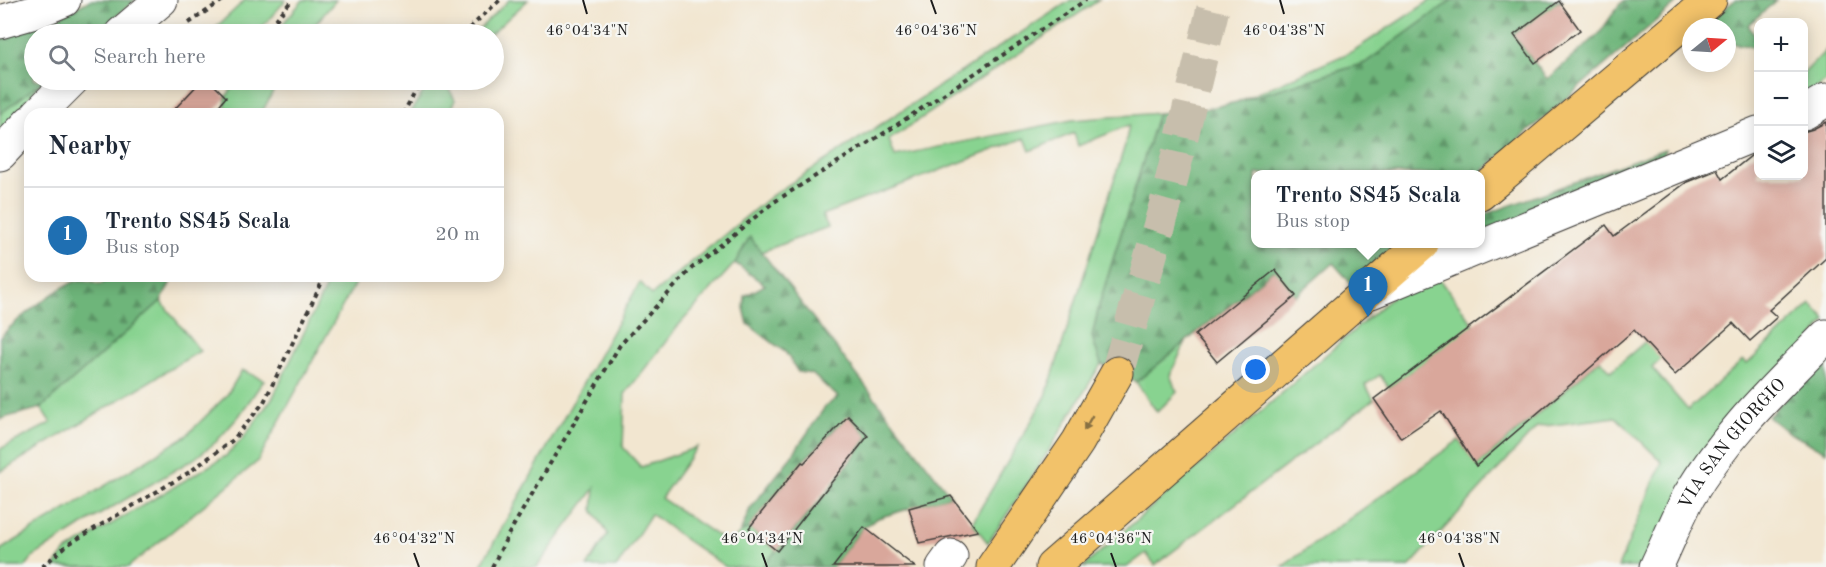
<!DOCTYPE html>
<meta charset="utf-8">
<style>
:root{--surface:#fff;--page:#f2f2f3;--text:#1f2937;--muted:#747a83;--line:#e0e1e3;--accent:#1f6fb2}
body{margin:0;font-family:"Old Standard TT",serif;background:var(--page);color:var(--text)}
.controls{position:absolute;right:18px;top:18px;display:grid;overflow:hidden;border-radius:12px;box-shadow:0 3px 15px #0003}
.controls button{width:54px;height:54px;display:grid;place-items:center;padding:0;border:0;border-bottom:2px solid var(--line);background:var(--surface);color:var(--text);font:30px sans-serif}
.compass{position:absolute;left:1682px;top:18px;width:54px;height:54px;border-radius:50%;background:var(--surface);box-shadow:0 3px 15px #0003;rotate:72deg}
.you{position:absolute;left:1256px;top:370px;width:21px;height:21px;margin:-15px;border:4px solid #fff;border-radius:50%;background:#1a73e8;box-shadow:0 0 0 9px #1a73e833}
.badge{display:grid;place-items:center;width:39px;height:39px;border-radius:50%;background:var(--accent);color:#fff;font-size:20px;font-weight:700}
.pin{position:absolute;translate:-50% -50px;filter:drop-shadow(0 2px 3px #0008)}
.pin::after{content:'';position:absolute;top:32px;width:21px;height:18px;background:inherit;clip-path:polygon(0 0,100% 0,50% 100%)}
.popup{position:absolute;left:1251px;top:170px;width:234px;height:78px;box-sizing:border-box;display:grid;place-content:center;border-radius:12px;background:var(--surface);filter:drop-shadow(0 2px 4px #0005);font-size:20px;white-space:nowrap;color:var(--muted)}
.popup b{font-size:22px;color:var(--text)}
.popup::after{content:'';position:absolute;left:50%;top:100%;margin-left:-12px;border:12px solid transparent;border-top-color:var(--surface)}
.list{margin:0;padding:0;list-style:none}
h2{display:flex;justify-content:space-between;align-items:center;height:78px;margin:0;padding:0 24px;font-size:26px}
h2 small{font-size:20px;font-weight:400;color:var(--muted)}
.list li{display:grid;grid-template-columns:39px 1fr auto;gap:18px;align-items:center;box-sizing:border-box;height:96px;padding:0 24px;border-top:2px solid var(--line)}
.list b{display:block;font-size:22px;white-space:nowrap}
.list p{margin:0;font-size:20px;white-space:nowrap;color:var(--muted)}
.list em{font-size:20px;font-style:normal;color:var(--muted)}
.icon{flex:none;width:33px;height:33px;fill:none;stroke:currentColor;stroke-width:2;stroke-linecap:round;stroke-linejoin:round}
.map{position:relative;flex:none;width:1826px;height:567px;overflow:hidden}
.search{position:absolute;background:var(--surface);box-shadow:0 3px 15px #0003;left:24px;top:24px;width:480px;height:66px;display:flex;align-items:center;gap:15px;box-sizing:border-box;padding:0 21px;border-radius:33px;color:var(--muted);font-size:22px}
.panel{position:absolute;background:var(--surface);box-shadow:0 3px 15px #0003;left:24px;top:108px;width:480px;height:174px;border-radius:18px}
.map>svg:first-child{display:block}
.grass{fill:#88d390;stroke:#527856;stroke-width:1.5}
.forest{fill:url(#forest-firs);stroke:#45684b;stroke-width:1.5}
.building{fill:#d9a79b}
.lines{fill:none;stroke-linecap:round;stroke-linejoin:round}
.highway-tunnel{stroke:#c7beac;stroke-width:33;stroke-dasharray:33 16;stroke-linecap:butt}
.minor-casing{stroke:#3c3a37;stroke-width:35}
.major-casing{stroke:#3c3a37;stroke-width:35}
.highway-casing{stroke:#3c3a37;stroke-width:35}
.path{stroke:#3c3a37;stroke-width:4;stroke-dasharray:4.5 4.5;stroke-linecap:butt}
.minor{stroke:#fff;stroke-width:33}
.major{stroke:#f2c26a;stroke-width:33}
.highway{stroke:#f2c26a;stroke-width:33}
.oneway{fill:#876f43}
.ticks{fill:none;stroke:#1c1c1c;stroke-width:2}
.labels{text-anchor:middle;stroke-width:4.5;stroke-linejoin:round;paint-order:stroke}
.street-label{font-size:18px;fill:#1c1c1c;stroke:#f6f6f2}
.ticks-label{font-size:15px;text-anchor:middle;fill:#1c1c1c;stroke:#f6f6f2;stroke-width:4.5;stroke-linejoin:round;paint-order:stroke}
</style>
<div class="map">
<svg width="1826" height="567" viewBox="0 0 1826 567">
<defs>
<pattern id="forest-firs" width="22" height="20" patternUnits="userSpaceOnUse" patternTransform="scale(1.5)"><rect width="22" height="20" fill="#6eb57a"/><path d="M5 1l3.5 6h-7zM16 11l3.5 6h-7z" fill="#5a9263"/></pattern>
</defs>
<rect width="100%" height="100%" fill="#f6f6f2"/>
<filter id="ink" filterUnits="userSpaceOnUse"><feTurbulence type="fractalNoise" baseFrequency=".0167" numOctaves="2"/><feDisplacementMap in="SourceGraphic" scale="12" xChannelSelector="R" yChannelSelector="G"/><feConvolveMatrix kernelMatrix="1 2 1 2 8 2 1 2 1" color-interpolation-filters="sRGB"/></filter>
<filter id="wash" filterUnits="userSpaceOnUse"><feTurbulence type="fractalNoise" baseFrequency=".008" numOctaves="4" result="noise"/><feDisplacementMap in="SourceGraphic" scale="24" xChannelSelector="R" yChannelSelector="G"/><feGaussianBlur stdDeviation="1.35" result="paint"/><feColorMatrix in="noise" values="0 0 0 0 0 0 0 0 0 0 0 0 0 0 0 0 0 1.4 0 .05"/><feComposite in="paint" operator="in"/></filter>
<g filter="url(#wash)">
<rect width="100%" height="100%" fill="#f2e6d0"/>
<!-- grass -->
<path class="grass" d="M245 0H286L256 34H209Z
M303 0H336L307 34H274Z
M509 0H528L491 34H474Z
M1071 0H1099L889 140 895 156 1072 120 1158 113 1100 302 1092 336 1101 364 1048 452 988 543 972 523 1046 396 1125 145 1129 125 1078 146 1074 133 1030 151 1025 138 822 215 828 227 761 252 749 238 735 263 678 326 625 394 623 447 641 467 697 447 661 498 730 544 740 533 749 528 777 551 762 567H726L686 540 651 514 617 567H587L608 534 593 510 595 488 537 567H480L640 282 652 295 771 196Z
M1431 0H1452L1365 63 1237 102 1353 51Z
M1826 50V80L1804 100V73Z
M44 80 2 130 0 132V114Z
M238 80H279L261 114H225L226 97Z
M431 80H454L448 87 455 100 448 114H409Z
M1437 275 1474 325 1389 388 1380 375 1365 385 1374 399 1155 565 1146 553 1127 567H1083L1399 291Z
M331 276H359L257 462 128 567H54L66 551 226 456 244 437 273 397Z
M161 301 200 351 0 472V449L51 423 41 408Z
M1811 304 1826 320 1644 567H1618L1662 462 1616 417 1537 427 1409 567H1282L1459 440 1477 466 1600 360 1611 371 1655 333 1670 350 1652 368 1688 410 1743 360 1747 364Z
M1186 342 1170 375 1177 392 1157 412 1136 382Z
M242 370 264 380 239 416 216 442 194 459 94 518 34 556 25 567H0V550L186 436 227 395Z"/>
<!-- forest -->
<path class="forest" d="M90 0H136L95 34H34V80H44L0 114V36L52 21Z
M1452 0H1563L1514 35 1547 79 1599 34 1619 5 1625 0H1680L1479 174H1256V244H1399L1352 284 1333 263 1296 296 1274 270 1136 382 1101 364 1092 337 1100 302 1158 113 1200 110 1237 102 1365 63Z
M1735 0H1777L1748 25 1758 39V48L1727 42V27H1703Z
M1665 149 1663 162 1481 237V216Z
M750 237 951 496 878 518 864 527 833 567H762L828 491 868 437 849 416 802 462 749 528 740 533 750 509 791 457 825 407 838 397 812 374 798 372 786 353 748 324 744 308 745 296 765 285 735 263Z
M110 276H174L161 301 41 408 0 419V338C11 324 66 279 83 280 89 280 96 283 101 284Z
M1826 354V452L1788 432 1768 417Z"/>
<g id="blocks">
<!-- building -->
<path class="building" d="M1559 1 1580 30 1535 63 1514 35Z
M202 80H209L226 97 212 114H170Z
M1826 122V258L1769 310 1777 317 1750 341 1733 323 1675 375 1634 330 1476 466 1441 411 1401 438 1374 399 1606 225 1614 236 1687 182 1717 170 1722 179 1751 156 1758 153V176H1803V132L1813 129Z
M1275 270 1296 296 1217 362 1195 335Z
M848 416 868 436 777 551 749 528 802 462 804 463Z
M951 496 978 531 919 543 909 508Z
M864 527 915 567H833Z"/>
</g>
</g>
<g filter="url(#ink)">
<use href="#blocks" fill-opacity="0" stroke="#3c3a37" stroke-width="1.5"/>
<g class="lines">
<!-- highway-tunnel -->
<path class="highway-tunnel" d="M1117 373 1167 199 1215 0"/>
<!-- minor casing -->
<g class="minor-casing">
<g id="minor">
<path d="M0 22 35 12 64 0"/>
<path d="M121 34 161 0"/>
<path d="M1804 113 1826 100"/>
<path d="M38 114 72 80"/>
<path d="M0 154 30 122"/>
<path d="M1371 292 1758 133"/>
<path d="M943 567 951 556"/>
<path id="s1" d="M1656 567C1667 544 1677 519 1689 496 1725 435 1776 387 1826 336"/>
</g>
</g>
<!-- major casing -->
<g class="major-casing">
<path id="major" d="M1480 194 1710 0
M1052 567 1422 244"/>
</g>
<!-- highway casing -->
<g class="highway-casing">
<path id="highway" d="M993 567 1078 442 1117 373"/>
</g>
<!-- path -->
<path class="path" d="M189 23 223 0
M264 34 292 0
M463 34 500 0
M403 114 421 80
M42 567 67 545 188 473 233 440 264 402 325 276
M492 567 508 535 620 345 692 268 774 202 889 130 1086 0"/>
<!-- minor -->
<use href="#minor" class="minor"/>
<!-- major -->
<use href="#major" class="major"/>
<!-- highway -->
<use href="#highway" class="highway"/>
</g>
<!-- one-way arrows -->
<defs><path id="oneway-solid" d="M-6-.8H1V-3.2L6.5 0L1 3.2V.8H-6Z" transform="scale(1.5)"/></defs>
<use class="oneway" href="#oneway-solid" transform="translate(1088 423) rotate(120)"/>
</g>
<!-- ticks -->
<path class="ticks" d="M583 0 587 14M931 0 936 14M1280 0 1284 14M414 553 419 567M762 553 767 567M1111 553 1116 567M1459 553 1464 567"/>
<g class="labels">
<!-- street labels -->
<g class="street-label">
<text dy="6" stroke="none"><textPath href="#s1" startOffset="146">VIA SAN GIORGIO</textPath></text>
</g>
</g>
<g class="ticks-label">
<text x="587" y="35">46°04'34"N</text>
<text x="936" y="35">46°04'36"N</text>
<text x="1284" y="35">46°04'38"N</text>
<text x="414" y="543">46°04'32"N</text>
<text x="762" y="543">46°04'34"N</text>
<text x="1111" y="543">46°04'36"N</text>
<text x="1459" y="543">46°04'38"N</text>
</g>
</svg>
<div class="controls">
<button>+</button>
<button>−</button>
<button><svg class="icon" aria-label="layers" viewBox="0 0 24 24"><path d="M12 4l9 5-9 5-9-5zM3 14l9 5 9-5"/></svg></button>
</div>
<svg class="compass" viewBox="-18 -18 36 36"><path d="M0-13l5 13h-10z" fill="#e53935"/><path d="M0 13l5-13h-10z" fill="#747a83"/></svg>
<div class="you"></div>
<div class="pin badge" style="left:1368px;top:317px">1</div>
<div class="popup"><b>Trento SS45 Scala</b>Bus stop</div>
<div class="search"><svg class="icon" aria-label="search" viewBox="0 0 24 24"><circle cx="10" cy="10" r="6"/><path d="M15 15l6 6"/></svg>Search here</div>
<section class="panel">
<h2>Nearby<small></small></h2>
<ul class="list">
<li><span class="badge">1</span><div><b>Trento SS45 Scala</b><p>Bus stop</p></div><em>20 m</em></li>
</ul>
</section>
</div>
